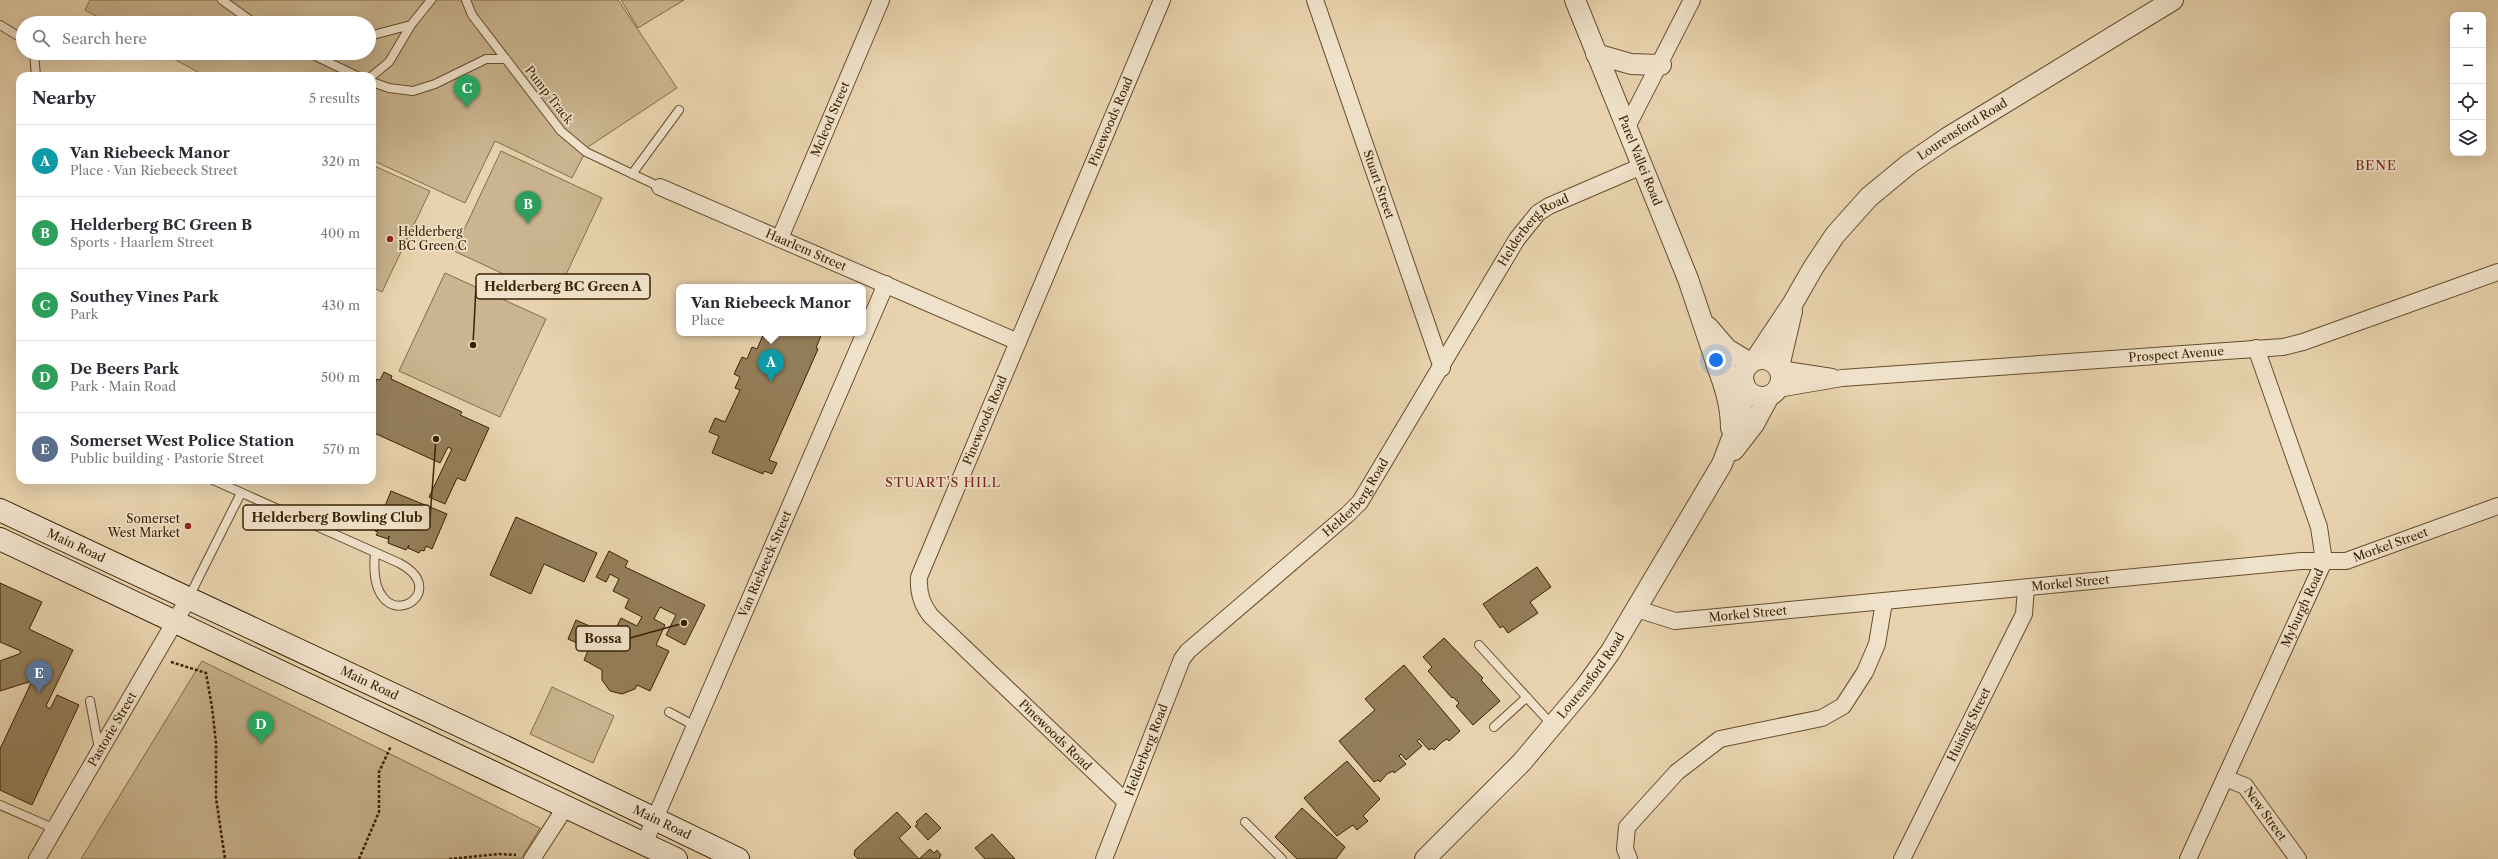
<!DOCTYPE html>
<meta charset="utf-8">
<style>
:root{--surface:#fff;--page:#f7f7f7;--text:#2b2b33;--muted:#7c7c81;--line:#e1e1e2;--accent:#8f2418}
body{margin:0;font-family:"Libre Caslon Text",serif;background:var(--page);color:var(--text)}
.controls{position:absolute;right:12px;top:12px;display:grid;overflow:hidden;border-radius:8px;box-shadow:0 4px 16px #0002}
.controls button{width:36px;height:36px;display:grid;place-items:center;padding:0;border:0;border-bottom:1px solid var(--line);background:var(--surface);color:var(--text);font:20px sans-serif}
.you{position:absolute;left:1716px;top:360px;width:14px;height:14px;margin:-10px;border:3px solid #fff;border-radius:50%;background:#1a73e8;box-shadow:0 0 0 6px #1a73e833}
.badge{display:grid;place-items:center;width:26px;height:26px;border-radius:50%;background:var(--accent);color:#fff;font-size:13px;font-weight:700}
.pin{position:absolute;translate:-50% -33px;filter:drop-shadow(0 1px 2px #0008)}
.pin::after{content:'';position:absolute;top:21px;width:14px;height:12px;background:inherit;clip-path:polygon(0 0,100% 0,50% 100%)}
.popup{position:absolute;left:676px;top:284px;width:190px;height:52px;box-sizing:border-box;display:grid;place-content:center;border-radius:8px;background:var(--surface);filter:drop-shadow(0 1px 3px #0005);font-size:13px;white-space:nowrap;color:var(--muted)}
.popup b{font-size:15px;color:var(--text)}
.popup::after{content:'';position:absolute;left:50%;top:100%;margin-left:-8px;border:8px solid transparent;border-top-color:var(--surface)}
.list{margin:0;padding:0;list-style:none}
h2{display:flex;justify-content:space-between;align-items:center;height:52px;margin:0;padding:0 16px;font-size:17px}
h2 small{font-size:13px;font-weight:400;color:var(--muted)}
.list li{display:grid;grid-template-columns:26px 1fr auto;gap:12px;align-items:center;box-sizing:border-box;height:72px;padding:0 16px;border-top:1px solid var(--line)}
.list b{display:block;font-size:15px;white-space:nowrap}
.list p{margin:0;font-size:13px;white-space:nowrap;color:var(--muted)}
.list em{font-size:13px;font-style:normal;color:var(--muted)}
.icon{flex:none;width:22px;height:22px;fill:none;stroke:currentColor;stroke-width:2;stroke-linecap:round;stroke-linejoin:round}
.map{position:relative;flex:none;width:2498px;height:859px;overflow:hidden}
.search{position:absolute;background:var(--surface);box-shadow:0 4px 16px #0002;left:16px;top:16px;width:360px;height:44px;display:flex;align-items:center;gap:10px;box-sizing:border-box;padding:0 14px;border-radius:22px;color:var(--muted);font-size:15px}
.panel{position:absolute;background:var(--surface);box-shadow:0 4px 16px #0002;left:16px;top:72px;width:360px;height:412px;border-radius:12px}
.map>svg:first-child{display:block}
.green{fill:#cab590;stroke:#826c48}
.building{fill:#947e5a;stroke:#392200}
.lines{fill:none;stroke-linecap:round;stroke-linejoin:round}
.service-casing{stroke:#654e2c;stroke-width:10}
.minor-casing{stroke:#654e2c;stroke-width:18}
.tertiary-casing{stroke:#654e2c;stroke-width:22}
.secondary-casing{stroke:#392200;stroke-width:24}
.path{stroke:#392200;stroke-width:2.5;stroke-dasharray:3 2;stroke-linecap:butt}
.service{stroke:#f0e2ca;stroke-width:8}
.minor{stroke:#f0e2ca;stroke-width:16}
.tertiary{stroke:#f0e2ca;stroke-width:20}
.secondary{stroke:#f0e2ca;stroke-width:22}
.poi-dot{fill:#8f2418;stroke:#f0e2ca;stroke-width:1.5}
.labels{text-anchor:middle;stroke-width:3.5;stroke-linejoin:round;paint-order:stroke}
.street-label{font-size:12px;fill:#392200;stroke:#f0e2ca}
.poi-label{font-size:12px;fill:#392200;stroke:#f0e2ca;text-anchor:start}
.neighbourhood-label{font-size:13px;letter-spacing:1px;fill:#7a1f14;stroke:#f0e2ca}
.leader{fill:none;stroke:#392200;stroke-width:1.5}
.callout-dot{fill:#392200;stroke:#f0e2ca;stroke-width:1.5}
.callout{fill:#f0e2ca;stroke:#392200;stroke-width:1.5}
.callout-label{font-size:13px;text-anchor:middle;font-weight:bold;fill:#392200}
</style>
<div class="map">
<svg width="2498" height="859" viewBox="0 0 2498 859">
<rect width="100%" height="100%" fill="#e8d3ae"/>
<filter id="stains"><feTurbulence type="fractalNoise" baseFrequency=".005" numOctaves="4"/><feColorMatrix values="0 0 0 0 .2 0 0 0 0 .09 0 0 0 0 .02 0 0 0 .5 -.17"/></filter>
<radialGradient id="worn" r=".72"><stop offset=".6" stop-color="#630" stop-opacity="0"/><stop offset="1" stop-color="#630" stop-opacity=".3"/></radialGradient>
<!-- green -->
<path class="green" d="M90 0H618L677 88 588 147 572 178 495 141 465 203 372 160V76H205L163 53H369V23H109L85 10Z
M621 0H684L638 28Z
M501 151 602 198 555 298 454 251Z
M372 165 430 191 382 292 372 287Z
M445 273 546 319 500 417 399 371Z
M202 661 540 828 521 859H81Z
M552 687 614 716 593 763 530 734Z"/>
<!-- building -->
<path class="building" d="M764 333H822L816 348 818 349 769 460 777 463 772 474 764 471 763 474 712 453 719 436 709 432 715 418 725 422 740 390 735 388 740 377 734 374 742 357 747 359 752 347 757 349Z
M384 372 392 376 391 379 462 412 460 415 489 428 465 481 457 478 445 504 429 497 452 449 448 447 440 463 372 432V418L375 412 372 410V391L377 379 380 380Z
M391 491 447 514 432 549 426 546 424 551 421 550 419 553 408 548 409 545 406 550 388 543 389 536 388 539 376 535 378 532 375 531Z
M516 517 597 553 584 582 544 564 531 594 490 575Z
M609 551 628 561 625 567 705 605 685 645 666 635 676 615 660 607 654 619 665 625 656 645 669 651 650 691 637 685 635 689 622 694 610 691 602 680V670L584 660 589 648 568 639 576 620 612 636 621 618 637 626 642 617 625 608 629 599 613 591 619 579 610 574 606 582 596 577Z
M1537 567 1551 587 1530 602 1538 613 1508 633 1503 626 1500 628 1483 604Z
M0 583 42 602 29 629 73 650 46 706 50 709 57 695 79 705 32 805 0 790V749L32 681 0 691V661L19 654 21 651 0 642Z
M1444 638 1483 678 1481 680 1500 701 1473 725 1456 706 1459 703 1453 697 1452 698 1428 671 1432 667 1423 657Z
M1404 665 1460 731 1449 741 1447 739 1442 742 1434 750 1432 748 1429 750 1419 739 1417 741 1422 746 1406 760 1401 754 1399 756 1406 764 1394 773 1393 771 1387 774 1380 782 1378 780 1374 782 1339 741 1375 710 1365 699Z
M1347 761 1380 799 1363 816 1368 821 1357 830 1353 825 1337 836 1304 798Z
M1302 808 1345 847 1336 859H1297L1275 837Z
M897 812 911 827 899 838 919 859H858L854 855 855 850Z
M926 813 941 828 928 840 915 826 918 824 916 822Z
M992 834 1015 859H985L975 848Z
M930 849 934 853 937 850 941 855 939 859H919Z"/>
<g class="lines">
<!-- service casing -->
<g class="service-casing">
<path id="service" d="M222 0 254 23
M466 0 472 15 561 131 586 152 660 187
M0 25 23 39
M369 36 411 25 431 0
M34 53 36 76
M309 53 357 76
M372 76 389 62 411 25
M372 82 389 88 413 91 435 84 486 59H506
M632 174 679 110
M213 480 399 563C459 595 366 645 375 553
M189 597 241 493
M1479 645 1553 726
M90 701 99 749
M669 712 695 726
M1494 727 1527 697
M0 805 55 829
M1245 822 1282 859"/>
</g>
<!-- minor casing -->
<g class="minor-casing">
<g id="minor">
<path id="s1" d="M1315 0 1442 368"/>
<path d="M1626 129 1692 0"/>
<path id="s2" d="M660 187 1018 342"/>
<path id="s3" d="M780 238 881 0"/>
<path d="M1780 369 1832 377"/>
<path id="s4" d="M1778 389 1842 378 2283 347 2303 342 2498 272"/>
<path id="s5" d="M1637 609 1675 621 2301 561H2346L2498 506"/>
<path id="s6" d="M2225 778 2245 786 2298 859"/>
<path id="s7" d="M1125 801 931 616C921 604 918 592 919 577L1162 0"/>
<path id="s8" d="M644 844 886 284"/>
<path id="s9" d="M37 859 188 599"/>
<path d="M532 859 565 808"/>
<path id="s10" d="M1104 859 1182 659 1188 651 1348 514 1360 502 1517 239 1538 213 1549 206 1642 166"/>
<path d="M1629 859 1625 849 1627 827 1677 772 1720 739 1822 718 1843 706 1865 672 1877 644 1884 602"/>
<path id="s11" d="M1902 859 2024 614 2026 588"/>
<path id="s12" d="M2188 859 2324 561 2319 527 2256 348"/>
</g>
</g>
<!-- tertiary casing -->
<g class="tertiary-casing">
<g id="tertiary">
<path id="s13" d="M1575 0 1688 279 1715 359 1731 376 1744 383"/>
<path d="M1596 54 1631 64 1661 65"/>
<path d="M1708 327 1727 349 1750 363"/>
<circle cx="1762" cy="378" r="19"/>
<path id="s14" d="M1755 360 1793 303 1813 268 1835 235 1869 197 1909 164 1947 138 2173 0"/>
<path d="M1716 363C1724 384 1731 405 1731 428"/>
<path d="M1779 367 1792 311"/>
<path d="M1734 450 1754 424 1769 396"/>
<path id="s15" d="M1425 859 1522 762 1585 687 1611 651 1722 464 1737 425 1746 388"/>
</g>
</g>
<!-- secondary casing -->
<g class="secondary-casing">
<g id="secondary">
<path id="s16" d="M0 510 501 745 738 859"/>
<path d="M0 539 676 859"/>
</g>
</g>
<!-- path -->
<path class="path" d="M171 662 206 673 212 707 216 743V798L225 859
M359 859 379 812V772L391 746
M449 859 499 854 516 855"/>
<!-- service -->
<use href="#service" class="service"/>
<!-- minor -->
<use href="#minor" class="minor"/>
<!-- tertiary -->
<use href="#tertiary" class="tertiary"/>
<!-- secondary -->
<use href="#secondary" class="secondary"/>
</g>
<!-- markers -->
<g class="poi-dot">
<circle cx="390" cy="239" r="4"/>
<circle cx="188" cy="526" r="4"/>
</g>
<g class="labels">
<!-- street labels -->
<g class="street-label">
<text transform="translate(549 95) rotate(52)" y="4">Pump Track</text>
<text dy="4" stroke="none"><textPath href="#s3" startOffset="129">Mcleod Street</textPath></text>
<text dy="4" stroke="none"><textPath href="#s7" startOffset="804">Pinewoods Road</textPath></text>
<text dy="4" stroke="none"><textPath href="#s14" startOffset="315">Lourensford Road</textPath></text>
<text dy="4" stroke="none"><textPath href="#s13" startOffset="173">Parel Vallei Road</textPath></text>
<text dy="4" stroke="none"><textPath href="#s1" startOffset="195">Stuart Street</textPath></text>
<text dy="4" stroke="none"><textPath href="#s10" startOffset="777">Helderberg Road</textPath></text>
<text dy="4" stroke="none"><textPath href="#s2" startOffset="159">Haarlem Street</textPath></text>
<text dy="4" stroke="none"><textPath href="#s4" startOffset="400">Prospect Avenue</textPath></text>
<text dy="4" stroke="none"><textPath href="#s7" startOffset="480">Pinewoods Road</textPath></text>
<text dy="4" stroke="none"><textPath href="#s10" startOffset="453">Helderberg Road</textPath></text>
<text dy="4" stroke="none"><textPath href="#s16" startOffset="84">Main Road</textPath></text>
<text dy="4" stroke="none"><textPath href="#s5" startOffset="761">Morkel Street</textPath></text>
<text dy="4" stroke="none"><textPath href="#s8" startOffset="305">Van Riebeeck Street</textPath></text>
<text dy="4" stroke="none"><textPath href="#s5" startOffset="437">Morkel Street</textPath></text>
<text dy="4" stroke="none"><textPath href="#s12" startOffset="276">Myburgh Road</textPath></text>
<text dy="4" stroke="none"><textPath href="#s5" startOffset="113">Morkel Street</textPath></text>
<text dy="4" stroke="none"><textPath href="#s15" startOffset="248">Lourensford Road</textPath></text>
<text dy="4" stroke="none"><textPath href="#s16" startOffset="408">Main Road</textPath></text>
<text dy="4" stroke="none"><textPath href="#s11" startOffset="150">Huising Street</textPath></text>
<text dy="4" stroke="none"><textPath href="#s9" startOffset="150">Pastorie Street</textPath></text>
<text transform="translate(1055 735) rotate(44)" y="4">Pinewoods Road</text>
<text dy="4" stroke="none"><textPath href="#s10" startOffset="117">Helderberg Road</textPath></text>
<text dy="4" stroke="none"><textPath href="#s6" startOffset="56">New Street</textPath></text>
<text dy="4" stroke="none"><textPath href="#s16" startOffset="732">Main Road</textPath></text>
</g>
<!-- poi labels -->
<g class="poi-label">
<text x="398" y="236">Helderberg<tspan x="398" dy="14">BC Green C</tspan></text>
<text x="180" y="523" text-anchor="end">Somerset<tspan x="180" dy="14">West Market</tspan></text>
</g>
<!-- neighbourhood labels -->
<g class="neighbourhood-label">
<text x="2376" y="170">BENE</text>
<text x="943" y="487">STUART'S HILL</text>
</g>
</g>
<!-- callouts -->
<path class="leader" d="M473 345L476 287M436 439L430 518M684 623L630 638"/>
<g class="callout-dot">
<circle cx="473" cy="345" r="4"/>
<circle cx="436" cy="439" r="4"/>
<circle cx="684" cy="623" r="4"/>
</g>
<g class="callout">
<rect x="476" y="274" width="174" height="25" rx="4"/>
<rect x="243" y="505" width="187" height="25" rx="4"/>
<rect x="576" y="626" width="54" height="25" rx="4"/>
</g>
<g class="callout-label">
<text x="563" y="291">Helderberg BC Green A</text>
<text x="337" y="522">Helderberg Bowling Club</text>
<text x="603" y="643">Bossa</text>
</g>
<rect width="100%" height="100%" filter="url(#stains)"/>
<rect width="100%" height="100%" fill="url(#worn)"/>
</svg>
<div class="controls">
<button>+</button>
<button>−</button>
<button><svg class="icon" aria-label="locate" viewBox="0 0 24 24"><circle cx="12" cy="12" r="6"/><path d="M12 2v4M12 18v4M2 12h4M18 12h4"/></svg></button>
<button><svg class="icon" aria-label="layers" viewBox="0 0 24 24"><path d="M12 4l9 5-9 5-9-5zM3 14l9 5 9-5"/></svg></button>
</div>
<div class="you"></div>
<div class="pin badge" style="left:771px;top:382px;background:#0f9aa8">A</div>
<div class="popup"><b>Van Riebeeck Manor</b>Place</div>
<div class="pin badge" style="left:528px;top:224px;background:#2e9e5b">B</div>
<div class="pin badge" style="left:467px;top:108px;background:#2e9e5b">C</div>
<div class="pin badge" style="left:261px;top:744px;background:#2e9e5b">D</div>
<div class="pin badge" style="left:39px;top:693px;background:#5c6f8a">E</div>
<div class="search"><svg class="icon" aria-label="search" viewBox="0 0 24 24"><circle cx="10" cy="10" r="6"/><path d="M15 15l6 6"/></svg>Search here</div>
<section class="panel">
<h2>Nearby<small>5 results</small></h2>
<ul class="list">
<li><span class="badge" style="background:#0f9aa8">A</span><div><b>Van Riebeeck Manor</b><p>Place · Van Riebeeck Street</p></div><em>320 m</em></li>
<li><span class="badge" style="background:#2e9e5b">B</span><div><b>Helderberg BC Green B</b><p>Sports · Haarlem Street</p></div><em>400 m</em></li>
<li><span class="badge" style="background:#2e9e5b">C</span><div><b>Southey Vines Park</b><p>Park</p></div><em>430 m</em></li>
<li><span class="badge" style="background:#2e9e5b">D</span><div><b>De Beers Park</b><p>Park · Main Road</p></div><em>500 m</em></li>
<li><span class="badge" style="background:#5c6f8a">E</span><div><b>Somerset West Police Station</b><p>Public building · Pastorie Street</p></div><em>570 m</em></li>
</ul>
</section>
</div>
